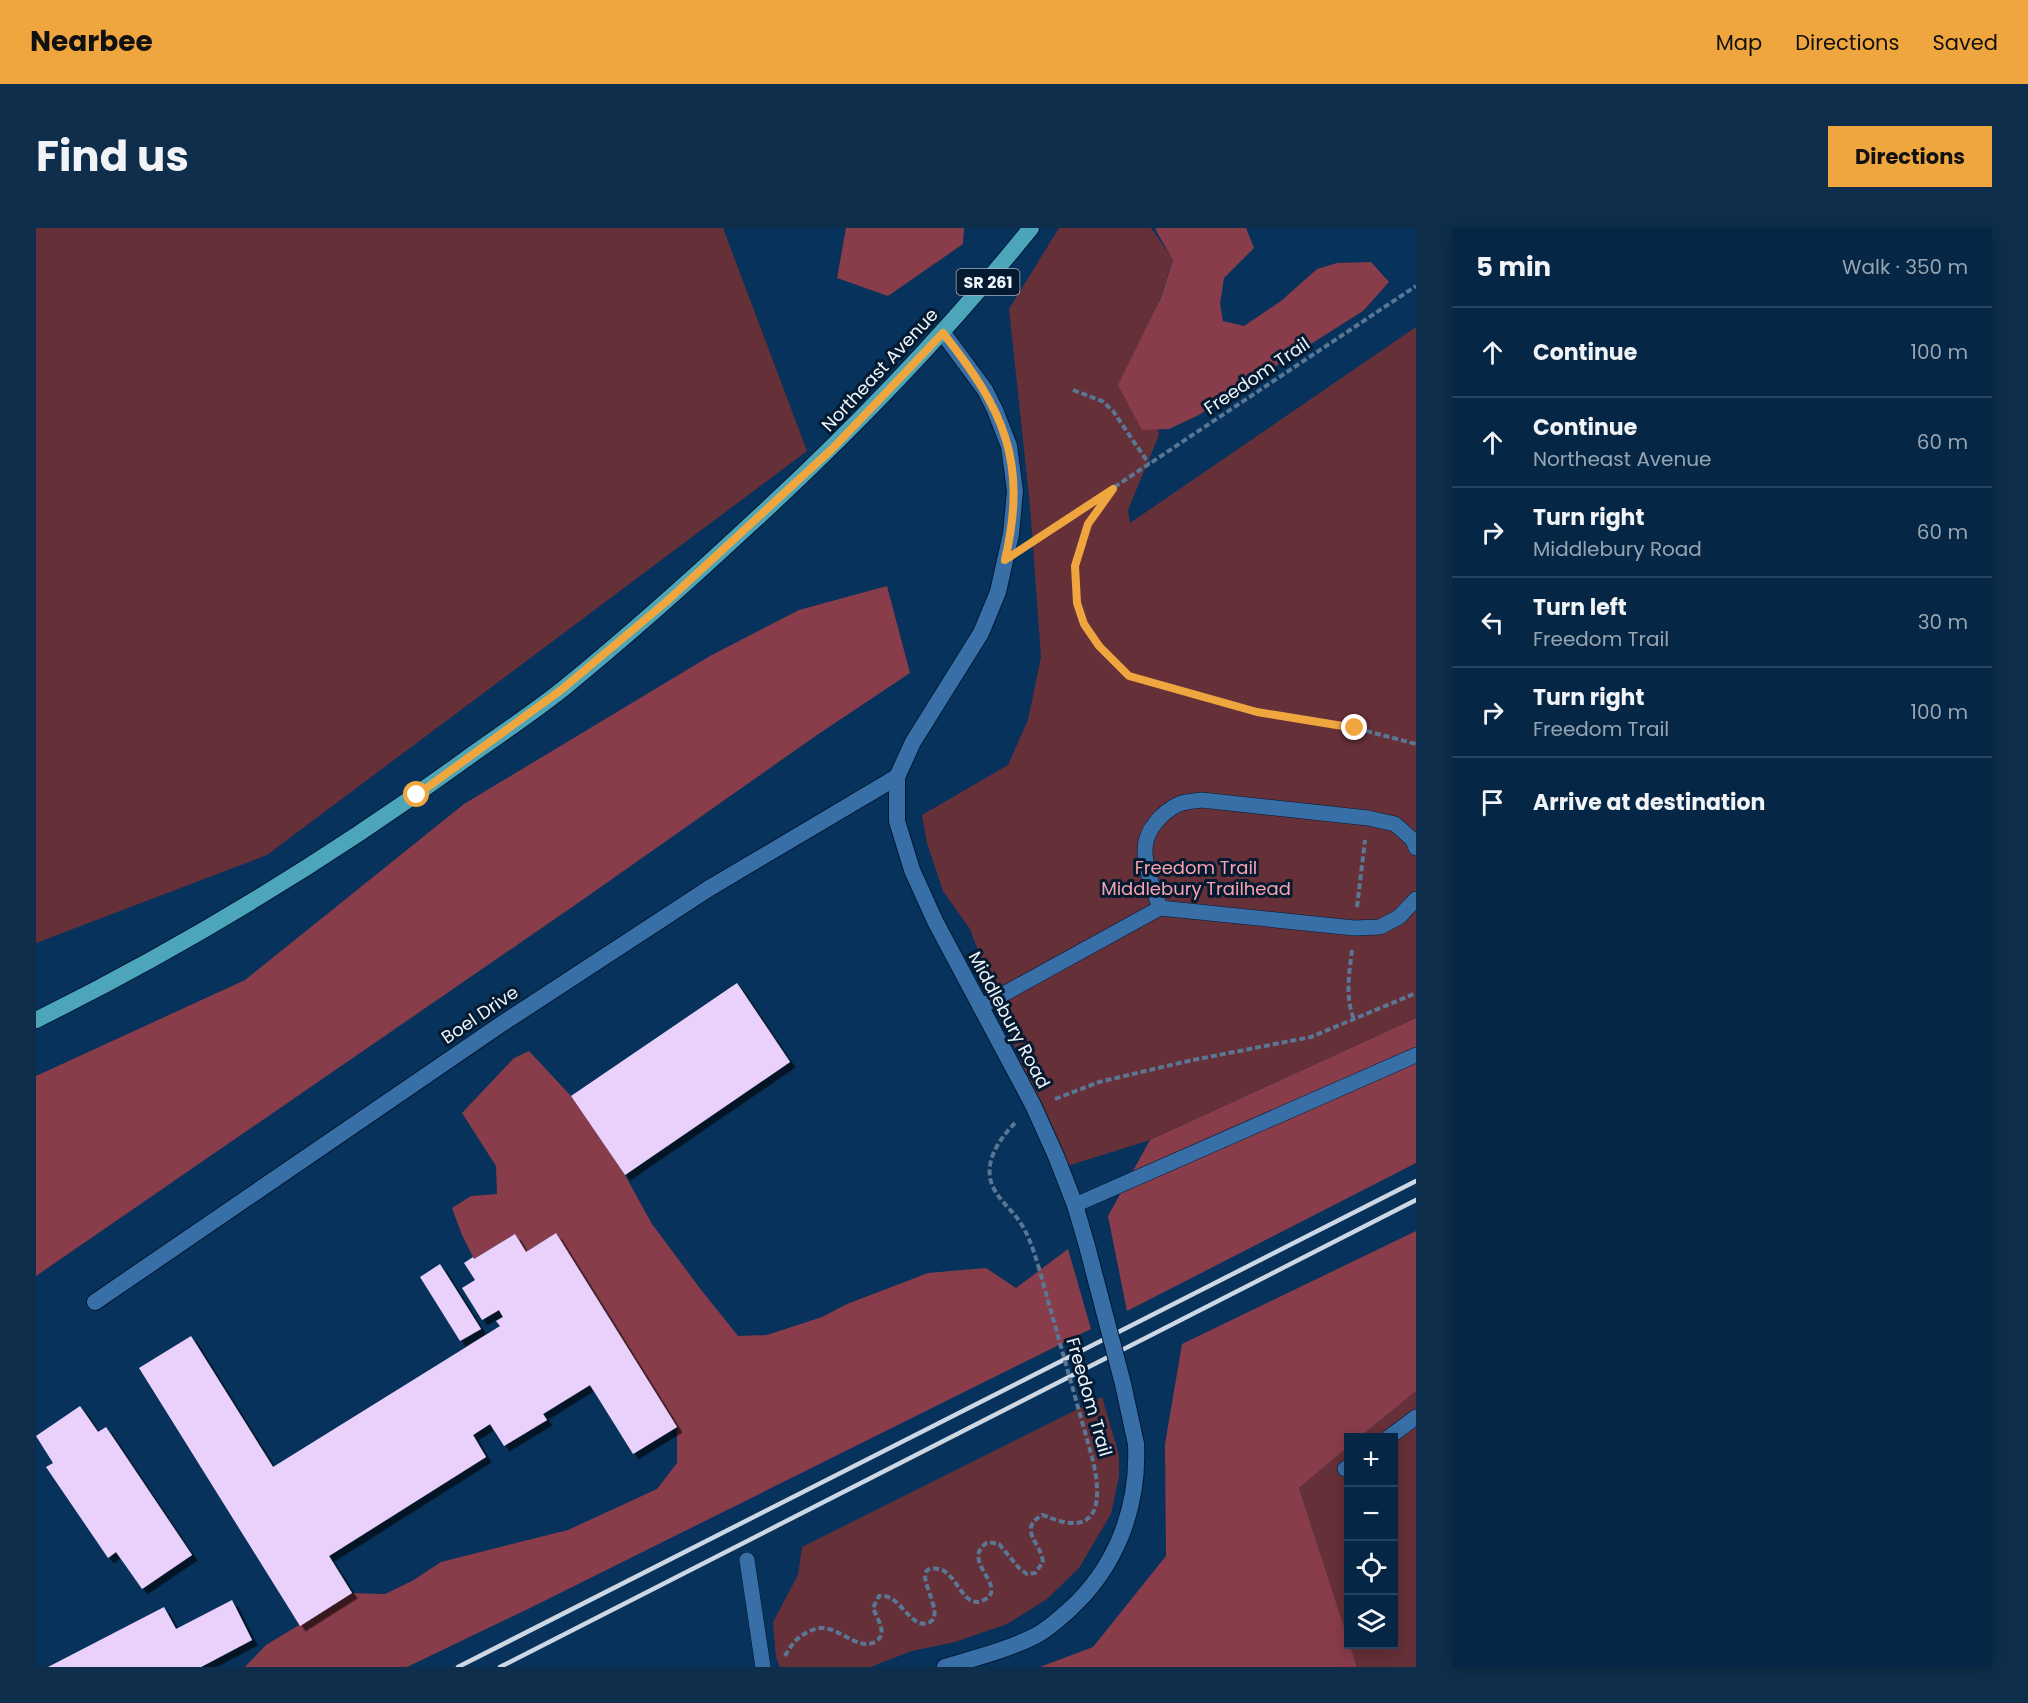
<!DOCTYPE html>
<meta charset="utf-8">
<style>
:root{--surface:#052644;--page:#0e2e4b;--text:#f1f3f6;--muted:#97a5b2;--line:#26435d;--accent:#f0a63f}
body{margin:0;font-family:Poppins,sans-serif;background:var(--page);color:var(--text)}
.controls{position:absolute;right:18px;bottom:18px;display:grid;overflow:hidden;border-radius:0px;box-shadow:0 3px 15px #0003}
.controls button{width:54px;height:54px;display:grid;place-items:center;padding:0;border:0;border-bottom:2px solid var(--line);background:var(--surface);color:var(--text);font:30px sans-serif}
.stop{position:absolute;width:18px;height:18px;margin:-14px;border:4px solid #f0a63f;border-radius:50%;background:#fff}
.stop.end{background:#f0a63f;border-color:#fff;box-shadow:0 2px 6px #0008}
.list{margin:0;padding:0;list-style:none}
h2{display:flex;justify-content:space-between;align-items:center;height:78px;margin:0;padding:0 24px;font-size:26px}
h2 small{font-size:20px;font-weight:400;color:var(--muted)}
.list li{display:grid;grid-template-columns:39px 1fr auto;gap:18px;align-items:center;box-sizing:border-box;height:90px;padding:0 24px;border-top:2px solid var(--line)}
.list b{display:block;font-size:22px;white-space:nowrap}
.list p{margin:0;font-size:20px;white-space:nowrap;color:var(--muted)}
.list em{font-size:20px;font-style:normal;color:var(--muted)}
.icon{flex:none;width:33px;height:33px;fill:none;stroke:currentColor;stroke-width:2;stroke-linecap:round;stroke-linejoin:round}
.map{position:relative;flex:none;width:1380px;height:1439px;overflow:hidden;border-radius:0px}
header{display:flex;align-items:center;gap:36px;box-sizing:border-box;height:84px;padding:0 30px;background:var(--accent);color:#111}
header strong{font-size:28px}
nav{display:flex;gap:33px;margin-inline-start:auto;font-size:21px}
.intro{display:flex;align-items:center;justify-content:space-between;box-sizing:border-box;height:144px;padding:0 36px}
h1{margin:0;font-size:42px}
.button{padding:15px 27px;border-radius:0px;background:var(--accent);color:#111;font-size:21px;font-weight:700}
main{display:flex;gap:36px;padding:0 36px}
aside{flex:1;background:var(--surface);border-radius:0px;box-shadow:0 3px 15px #0003}
.map>svg:first-child{display:block}
.green{fill:#663038}
.forest{fill:#893d4a}
.building{fill:#ead1fc;filter:url(#shadow)}
.lines{fill:none;stroke-linecap:round;stroke-linejoin:round}
.service-casing{stroke:#001a35;stroke-width:16}
.minor-casing{stroke:#001a35;stroke-width:18}
.tertiary-casing{stroke:#001a35;stroke-width:18}
.primary-casing{stroke:#001a35;stroke-width:18}
.path{stroke:#597794;stroke-width:4;stroke-dasharray:6 3;stroke-linecap:butt}
.service{stroke:#396fa7;stroke-width:15}
.minor{stroke:#396fa7;stroke-width:16}
.tertiary{stroke:#396fa7;stroke-width:16}
.primary{stroke:#4ca5b8;stroke-width:16}
.rail{stroke:#cdd8e4;stroke-width:4.5}
.tertiary-bridge-casing{stroke:#001a35;stroke-width:18;stroke-linecap:butt}
.path-bridge{stroke:#597794;stroke-width:4;stroke-dasharray:6 3;stroke-linecap:butt}
.tertiary-bridge{stroke:#396fa7;stroke-width:16}
.route{stroke:#f0a63f;stroke-width:8}
.labels{text-anchor:middle;stroke-width:6;stroke-linejoin:round;paint-order:stroke}
.shield{fill:#041a31;stroke:#a7b2be;stroke-width:1.5}
.shield-label{font-size:16px;font-weight:bold;fill:#edf3fa}
.street-label{font-size:18px;fill:#edf3fa;stroke:#041a31}
.park-label{font-size:18px;fill:#faa1ac;stroke:#041a31}
</style>
<header>
<strong>Nearbee</strong>
<nav><a>Map</a><a>Directions</a><a>Saved</a></nav>
</header>
<div class="intro"><h1>Find us</h1><a class="button">Directions</a></div>
<main>
<div class="map">
<svg width="1380" height="1439" viewBox="0 0 1380 1439">
<defs>
<filter id="shadow"><feDropShadow dx="5.5" dy="5.5" stdDeviation="0" flood-color="#0009"/></filter>
</defs>
<rect width="100%" height="100%" fill="#07325b"/>
<!-- green -->
<path class="green" d="M0 0H687L771 223 231 627 0 715Z
M1023 0H1115L1137 31 1108 119 1123 207 1092 282 1094 295 1380 99V790L1114 912 1025 940 934 701 907 663 891 615 886 587 972 537 992 492 1005 429 994 277 973 81Z
M1380 1163V1439H1321L1314 1417 1358 1416V1210L1324 1209Z
M1066 1169 1083 1227V1248L1075 1286 1043 1340 1011 1371 971 1396 919 1414 876 1423 834 1439H744L740 1429 737 1394 762 1347 766 1319Z
M1312 1219V1412L1263 1260Z"/>
<!-- forest -->
<path class="forest" d="M810 0H928L927 16 852 68 801 50Z
M1122 0H1210L1218 20 1188 50 1184 76 1187 93 1208 98 1245 73 1281 41 1301 35 1335 34 1353 54 1327 83 1161 188 1133 201 1106 202 1082 157 1124 72 1137 32 1119 1Z
M851 358 874 445 781 507 542 675 0 1048V848L209 752 428 576 674 428 763 382Z
M1380 790V935L1091 1083 1072 988 1114 912Z
M493 823 535 868 589 947 616 996 666 1063 702 1108 731 1107 786 1089 811 1076 892 1045 950 1040 980 1060 1032 1021 1055 1101 494 1380 371 1439H209L230 1417 316 1365 349 1366 376 1353 405 1334 532 1302 621 1261 641 1235V1199L520 1005 490 1024 479 1006 438 1031 426 1007 416 980 435 968 461 966 460 938 426 885 478 830Z
M1380 1003V1163L1324 1209 1312 1210V1219L1263 1260 1321 1439H1004L1057 1419 1130 1328 1129 1216 1146 1116Z"/>
<!-- building -->
<path class="building" d="M701 755 754 834 589 947 535 868Z
M520 1005 641 1199 597 1226 554 1157 507 1186 511 1192 468 1218 454 1196 437 1207 450 1229 293 1328 316 1365 264 1398 103 1140 155 1108 237 1239 464 1098 460 1093 467 1089 463 1082 446 1092 426 1060 439 1052 428 1035 437 1029 438 1031 479 1006 490 1024Z
M404 1036 445 1101 424 1113 384 1049Z
M44 1178 62 1204 70 1199 156 1327 106 1361 80 1324 72 1330 10 1239 17 1235 0 1208Z
M196 1372 216 1412 165 1439H12L128 1379 140 1401Z"/>
<g class="lines">
<!-- service casing -->
<g class="service-casing">
<path id="service" d="M1124 680C1118 662 1109 642 1109 622 1109 602 1126 584 1143 576 1150 573 1159 573 1166 572L1332 590 1359 596 1377 612 1380 620
M944 779 1124 680 1318 700 1344 699 1363 689 1380 671
M1039 977 1380 827
M1352 1210 1380 1189
M1309 1241 1312 1239
M711 1332 727 1439"/>
</g>
<!-- minor casing -->
<g class="minor-casing">
<path id="minor" d="M59 1074 464 797 672 661 861 549"/>
</g>
<!-- tertiary casing -->
<g class="tertiary-casing">
<path id="tertiary" d="M907 105 949 162 959 182 973 218 979 263 975 306 962 364 945 405 877 514 861 549V593L876 642 899 693 997 877 1020 928 1039 977 1051 1018
M909 1439C939 1430 971 1422 999 1408 1011 1402 1022 1392 1032 1383 1080 1340 1103 1280 1100 1216"/>
</g>
<!-- primary casing -->
<g class="primary-casing">
<path id="primary" d="M0 792C151 717 297 628 434 528 465 506 498 484 528 460 589 410 649 357 707 303 810 209 907 109 995 0"/>
</g>
<!-- path -->
<path class="path" d="M1037 162 1066 173 1077 183 1113 236
M1077 261 1052 296 1039 338 1041 375 1048 396 1063 418 1093 448 1221 484 1319 500 1380 516
M996 314 1380 58
M1321 679 1329 612
M1316 722C1313 747 1309 768 1318 792
M1019 871 1063 854 1152 833 1275 809 1380 765
M979 895C963 911 945 937 958 961 965 974 976 982 984 994 993 1008 997 1021 1002 1037
M749 1428C756 1414 768 1402 785 1400 803 1399 822 1423 839 1414 853 1406 841 1391 837 1380L843 1368C865 1365 873 1401 892 1395 915 1387 867 1335 903 1341 921 1344 927 1383 948 1372 974 1359 922 1332 952 1314L963 1316 983 1340 991 1346 999 1345 1007 1334C1005 1314 981 1302 1006 1287 1014 1289 1020 1293 1028 1294 1071 1303 1062 1253 1056 1229"/>
<!-- service -->
<use href="#service" class="service"/>
<!-- minor -->
<use href="#minor" class="minor"/>
<!-- tertiary -->
<use href="#tertiary" class="tertiary"/>
<!-- primary -->
<use href="#primary" class="primary"/>
<!-- rail -->
<path class="rail" d="M422 1439 1380 953
M464 1439 1380 972"/>
<!-- tertiary-bridge casing -->
<g class="tertiary-bridge-casing">
<path id="tertiary-bridge" d="M1051 1018 1087 1156 1100 1216"/>
</g>
<!-- path-bridge -->
<path class="path-bridge" d="M1002 1037 1056 1229"/>
<!-- tertiary-bridge -->
<use href="#tertiary-bridge" class="tertiary-bridge"/>
</g>
<g class="lines">
<!-- route -->
<path class="route" d="M381 567 525 462 630 374 796 221 907 105C968 182 992 233 969 332L1077 261 1052 296 1039 338 1041 375 1048 396 1063 418 1093 448 1221 484 1319 500"/>
</g>
<g class="labels">
<!-- shield labels -->
<rect class="shield" x="920.5" y="41" width="63" height="26" rx="4.5"/>
<g class="shield-label">
<text x="952" y="60">SR 261</text>
</g>
<!-- street labels -->
<g class="street-label">
<text transform="translate(844 142) rotate(-47)" y="6">Northeast Avenue</text>
<text transform="translate(1221 148) rotate(-34)" y="6">Freedom Trail</text>
<text transform="translate(444 787) rotate(-34)" y="6">Boel Drive</text>
<text transform="translate(973 792) rotate(62)" y="6">Middlebury Road</text>
<text transform="translate(1053 1169) rotate(74)" y="6">Freedom Trail</text>
</g>
<!-- park labels -->
<g class="park-label">
<text x="1160" y="646">Freedom Trail<tspan x="1160" dy="21">Middlebury Trailhead</tspan></text>
</g>
</g>
</svg>
<div class="controls">
<button>+</button>
<button>−</button>
<button><svg class="icon" aria-label="locate" viewBox="0 0 24 24"><circle cx="12" cy="12" r="6"/><path d="M12 2v4M12 18v4M2 12h4M18 12h4"/></svg></button>
<button><svg class="icon" aria-label="layers" viewBox="0 0 24 24"><path d="M12 4l9 5-9 5-9-5zM3 14l9 5 9-5"/></svg></button>
</div>
<div class="stop" style="left:381px;top:567px"></div>
<div class="stop end" style="left:1319px;top:500px"></div>
</div>
<aside>
<h2>5 min<small>Walk · 350 m</small></h2>
<ul class="list">
<li><svg class="icon" aria-label="ahead" viewBox="0 0 24 24"><path d="M12 20V5M6 11l6-6 6 6"/></svg><div><b>Continue</b></div><em>100 m</em></li>
<li><svg class="icon" aria-label="ahead" viewBox="0 0 24 24"><path d="M12 20V5M6 11l6-6 6 6"/></svg><div><b>Continue</b><p>Northeast Avenue</p></div><em>60 m</em></li>
<li><svg class="icon" aria-label="right" viewBox="0 0 24 24"><path d="M7 20v-9h11M14 6l5 5-5 5"/></svg><div><b>Turn right</b><p>Middlebury Road</p></div><em>60 m</em></li>
<li><svg class="icon" aria-label="left" viewBox="0 0 24 24"><path d="M17 20v-9H6M10 6l-5 5 5 5"/></svg><div><b>Turn left</b><p>Freedom Trail</p></div><em>30 m</em></li>
<li><svg class="icon" aria-label="right" viewBox="0 0 24 24"><path d="M7 20v-9h11M14 6l5 5-5 5"/></svg><div><b>Turn right</b><p>Freedom Trail</p></div><em>100 m</em></li>
<li><svg class="icon" aria-label="arrive" viewBox="0 0 24 24"><path d="M6 21V4h12l-3 4 3 4H6"/></svg><div><b>Arrive at destination</b></div></li>
</ul>
</aside>
</main>
